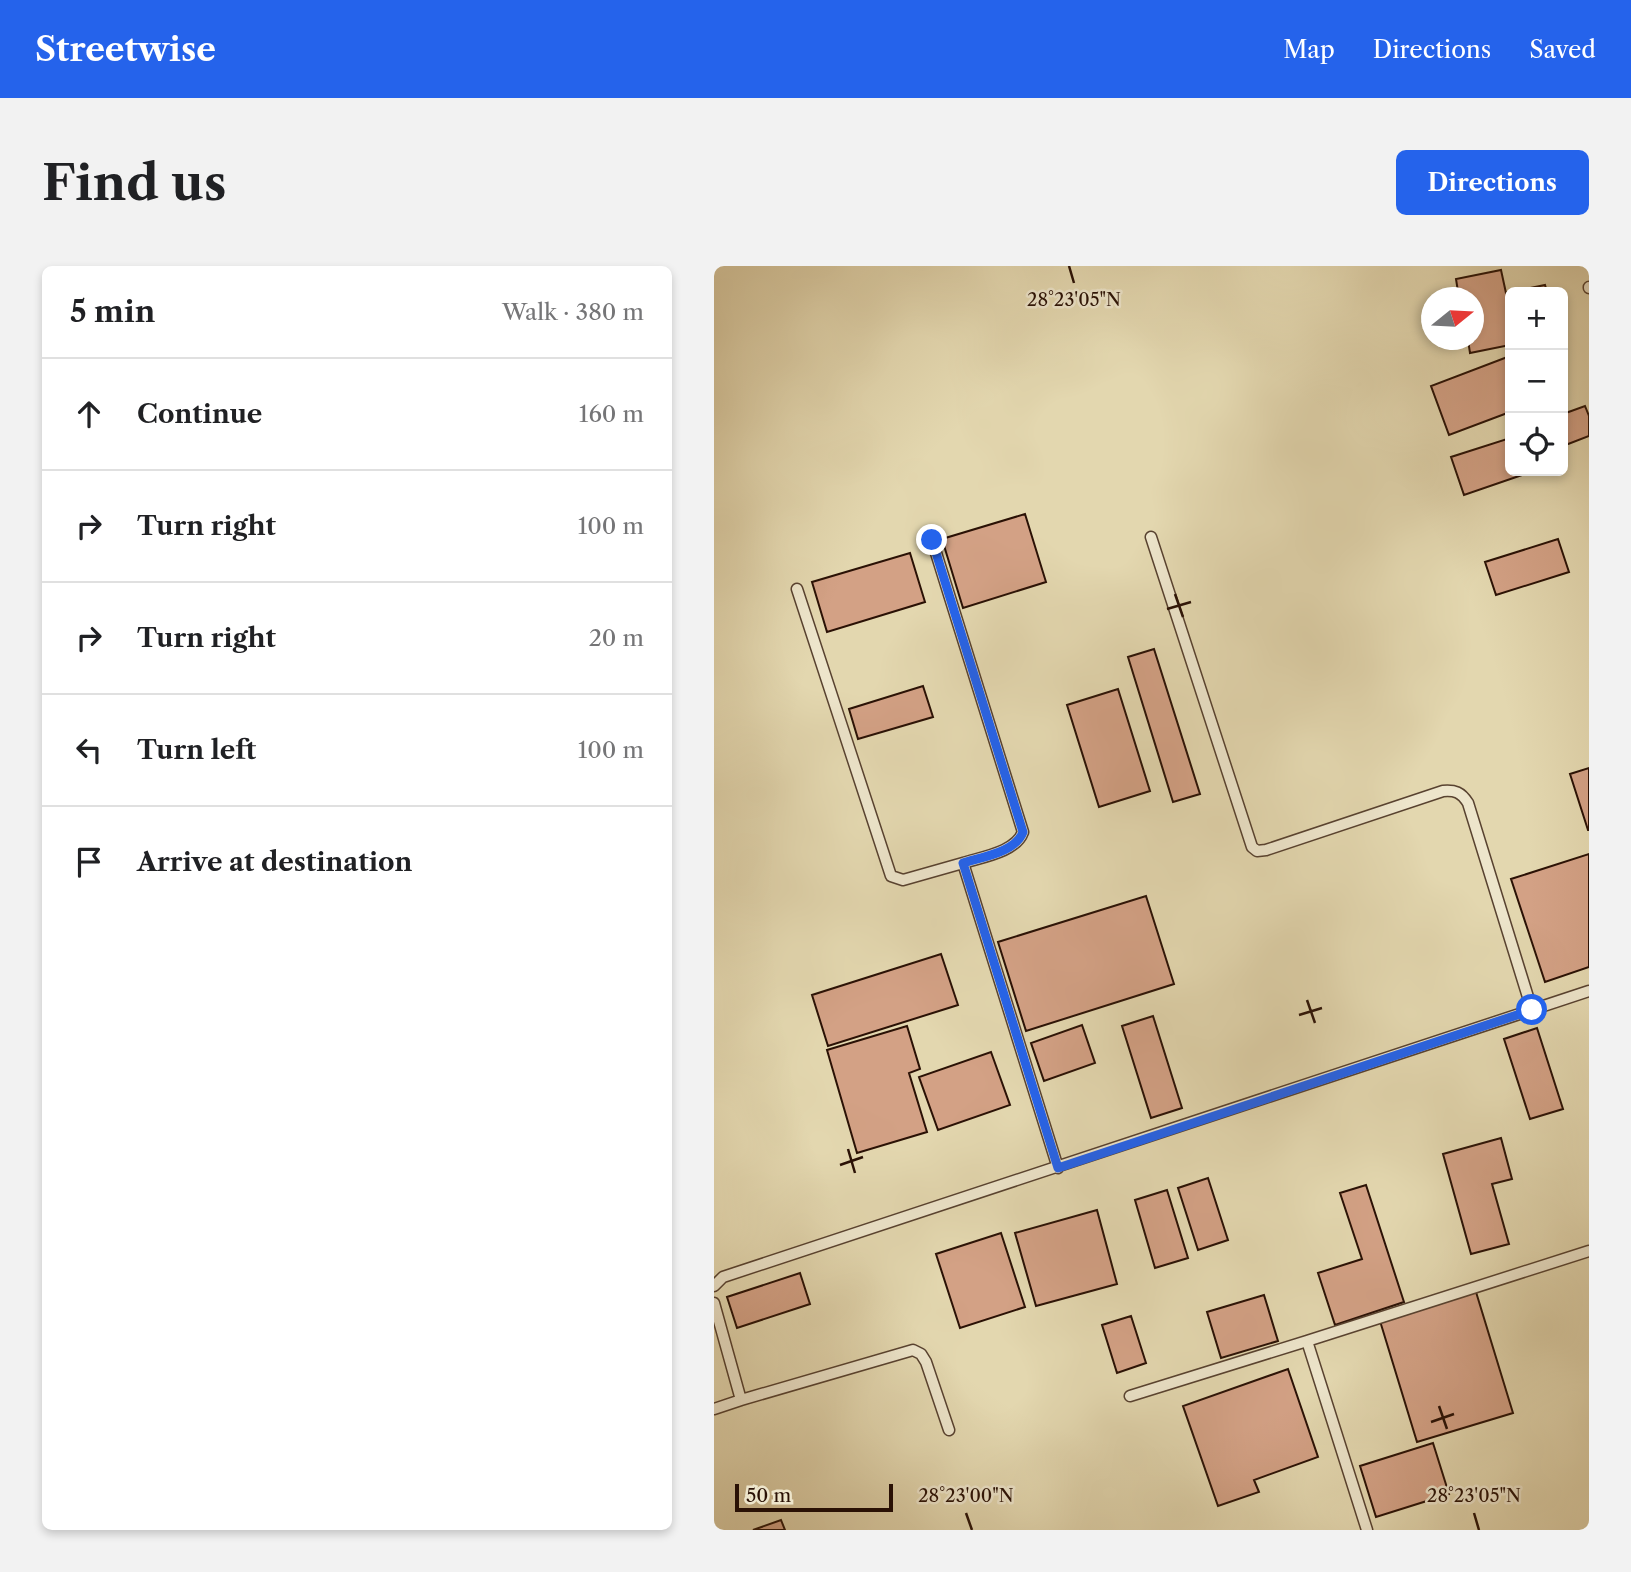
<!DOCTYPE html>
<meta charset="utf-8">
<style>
:root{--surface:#fff;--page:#f2f2f2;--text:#202124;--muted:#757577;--line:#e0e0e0;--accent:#2563eb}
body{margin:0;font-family:"Libre Caslon Text",serif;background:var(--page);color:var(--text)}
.controls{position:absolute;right:21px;top:21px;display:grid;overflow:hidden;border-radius:10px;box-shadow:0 4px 10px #0003}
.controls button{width:63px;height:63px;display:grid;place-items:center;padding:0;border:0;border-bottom:2px solid var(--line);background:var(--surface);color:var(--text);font:35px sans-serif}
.compass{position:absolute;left:707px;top:21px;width:63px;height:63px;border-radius:50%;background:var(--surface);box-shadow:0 4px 10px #0003;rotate:72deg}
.scale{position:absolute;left:21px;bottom:18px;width:158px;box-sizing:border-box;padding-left:7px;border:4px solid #2a1105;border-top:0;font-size:19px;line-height:24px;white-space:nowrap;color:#2a1105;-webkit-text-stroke:5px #ede5cb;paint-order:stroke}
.stop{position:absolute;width:21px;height:21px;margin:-16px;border:5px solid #2563eb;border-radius:50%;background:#fff}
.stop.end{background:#2563eb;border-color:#fff;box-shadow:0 2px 7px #0008}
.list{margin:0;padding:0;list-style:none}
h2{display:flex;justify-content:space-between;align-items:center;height:91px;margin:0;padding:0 28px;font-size:30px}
h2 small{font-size:23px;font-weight:400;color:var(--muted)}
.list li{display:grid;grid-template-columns:46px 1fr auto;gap:21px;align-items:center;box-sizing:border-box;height:112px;padding:0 28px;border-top:2px solid var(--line)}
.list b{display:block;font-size:26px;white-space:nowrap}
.list em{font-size:23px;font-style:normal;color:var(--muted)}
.icon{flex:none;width:38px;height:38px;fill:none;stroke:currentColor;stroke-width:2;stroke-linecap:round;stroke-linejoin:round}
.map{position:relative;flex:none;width:875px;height:1264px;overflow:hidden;border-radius:10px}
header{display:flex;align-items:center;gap:42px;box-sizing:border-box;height:98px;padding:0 35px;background:var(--accent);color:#fff}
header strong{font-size:33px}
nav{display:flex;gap:38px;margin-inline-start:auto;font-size:24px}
.intro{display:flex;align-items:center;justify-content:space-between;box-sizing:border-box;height:168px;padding:0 42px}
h1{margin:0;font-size:49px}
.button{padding:18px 32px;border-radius:10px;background:var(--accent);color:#fff;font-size:24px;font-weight:700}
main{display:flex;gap:42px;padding:0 42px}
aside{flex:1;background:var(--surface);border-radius:10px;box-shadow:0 4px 10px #0003}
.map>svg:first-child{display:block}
.building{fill:#d3a185;stroke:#2a1105;stroke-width:2}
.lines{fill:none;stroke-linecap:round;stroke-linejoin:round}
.service-casing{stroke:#584230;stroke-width:13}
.service{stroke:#ede5cb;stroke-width:10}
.route{stroke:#2563eb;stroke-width:9}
.ticks{fill:none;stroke:#2a1105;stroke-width:2.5}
.ticks-label{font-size:18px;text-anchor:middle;fill:#2a1105;stroke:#ede5cb;stroke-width:5;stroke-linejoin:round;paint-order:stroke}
</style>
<header>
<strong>Streetwise</strong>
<nav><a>Map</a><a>Directions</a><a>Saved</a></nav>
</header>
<div class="intro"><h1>Find us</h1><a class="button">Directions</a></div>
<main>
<aside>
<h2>5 min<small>Walk · 380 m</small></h2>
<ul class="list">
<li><svg class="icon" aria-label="ahead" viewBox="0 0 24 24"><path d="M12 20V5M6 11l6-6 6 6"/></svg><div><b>Continue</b></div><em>160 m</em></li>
<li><svg class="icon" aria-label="right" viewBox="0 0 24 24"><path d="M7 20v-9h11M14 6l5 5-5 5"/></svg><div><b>Turn right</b></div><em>100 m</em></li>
<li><svg class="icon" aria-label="right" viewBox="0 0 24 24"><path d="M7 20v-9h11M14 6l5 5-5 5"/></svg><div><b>Turn right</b></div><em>20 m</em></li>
<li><svg class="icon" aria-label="left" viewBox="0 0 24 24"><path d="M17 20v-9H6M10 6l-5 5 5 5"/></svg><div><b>Turn left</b></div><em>100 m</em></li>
<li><svg class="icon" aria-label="arrive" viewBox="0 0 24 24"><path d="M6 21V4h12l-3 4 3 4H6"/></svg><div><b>Arrive at destination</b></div></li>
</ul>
</aside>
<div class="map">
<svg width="875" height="1264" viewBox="0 0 875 1264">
<rect width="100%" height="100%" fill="#e3d7af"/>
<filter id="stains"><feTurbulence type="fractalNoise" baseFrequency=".00286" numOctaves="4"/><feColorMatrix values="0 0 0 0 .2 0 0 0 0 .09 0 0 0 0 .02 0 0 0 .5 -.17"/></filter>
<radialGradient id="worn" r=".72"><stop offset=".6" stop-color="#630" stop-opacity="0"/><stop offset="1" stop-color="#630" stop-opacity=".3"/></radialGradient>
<!-- building -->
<path class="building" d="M787 4 792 27 831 19 833 26H796V79L756 87 754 74H760V32H745L742 13Z
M796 90V146L735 169 717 120Z
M871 140 875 150V170L849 180V148Z
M796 172V205H810L811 208 750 229 737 191Z
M311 248 332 316 249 342 228 273Z
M844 273 855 306 782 329 771 296Z
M196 287 211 336 113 366 98 316Z
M440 383 486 528 459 536 414 391Z
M209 420 219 451 144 473 135 443Z
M404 423 436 525 385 541 353 439Z
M875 502V564H874L856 508Z
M875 588V701L831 716 797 613Z
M432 630 460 718 312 765 284 676Z
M227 688 244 739 114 780 98 729Z
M439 750 468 842 437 852 408 760Z
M368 759 381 797 330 815 317 777Z
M193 760 206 803 195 807 213 866 143 887 113 784Z
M823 762 849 843 816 853 790 773Z
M277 786 296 839 224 864 205 811Z
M787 872 798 913 778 918 795 978 757 988 729 888Z
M494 912 514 974 484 984 464 922Z
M652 919 690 1036 621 1059 604 1007 648 993 626 927Z
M453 924 474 992 441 1002 421 934Z
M383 944 403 1018 322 1040 301 967Z
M287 967 311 1041 246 1062 222 988Z
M86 1007 96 1038 23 1062 13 1031Z
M762 1026 799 1147 703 1176 666 1055Z
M550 1029 564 1075 507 1092 493 1046Z
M417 1050 432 1097 403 1107 388 1059Z
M574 1103 604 1191 540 1214 545 1226 504 1240 469 1140Z
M719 1177 735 1228 662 1251 646 1200Z
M67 1254 71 1264H39Z"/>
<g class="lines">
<!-- service casing -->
<g class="service-casing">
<path id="service" d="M875 21V22
M437 271 538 581 543 585 552 584 729 525C741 524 747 526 754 537L818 744
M218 274 309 566C302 586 268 591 249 597L344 902
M83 323 177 610 189 614 249 597
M0 1020 9 1011 875 725
M0 1037 27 1134 0 1143
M416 1130 593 1075
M27 1134 199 1084 207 1088 212 1096 235 1164
M653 1264 593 1075 875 985"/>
</g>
<!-- service -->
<use href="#service" class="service"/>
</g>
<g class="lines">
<!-- route -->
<path class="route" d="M218 274 309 566C302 586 268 591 249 597L344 902 818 744"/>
</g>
<!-- ticks -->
<path class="ticks" d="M355 0 360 17M461 328 469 351M453 343 477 336M593 734 601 757M585 749 608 742M134 883 141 907M126 899 149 891M725 1140 733 1163M717 1156 740 1148M252 1247 258 1264M760 1247 765 1264"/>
<g class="ticks-label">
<text x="360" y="40">28°23'05"N</text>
<text x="252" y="1236">28°23'00"N</text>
<text x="760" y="1236">28°23'05"N</text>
</g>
<rect width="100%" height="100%" filter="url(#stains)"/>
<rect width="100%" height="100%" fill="url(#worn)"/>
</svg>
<div class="controls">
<button>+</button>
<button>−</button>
<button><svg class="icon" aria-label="locate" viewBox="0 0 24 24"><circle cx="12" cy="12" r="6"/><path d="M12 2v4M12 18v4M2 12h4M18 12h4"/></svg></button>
</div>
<svg class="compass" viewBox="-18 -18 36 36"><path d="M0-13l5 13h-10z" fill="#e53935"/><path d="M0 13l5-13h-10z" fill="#757577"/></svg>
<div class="scale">50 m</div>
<div class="stop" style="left:818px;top:744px"></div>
<div class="stop end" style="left:218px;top:274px"></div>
</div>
</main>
